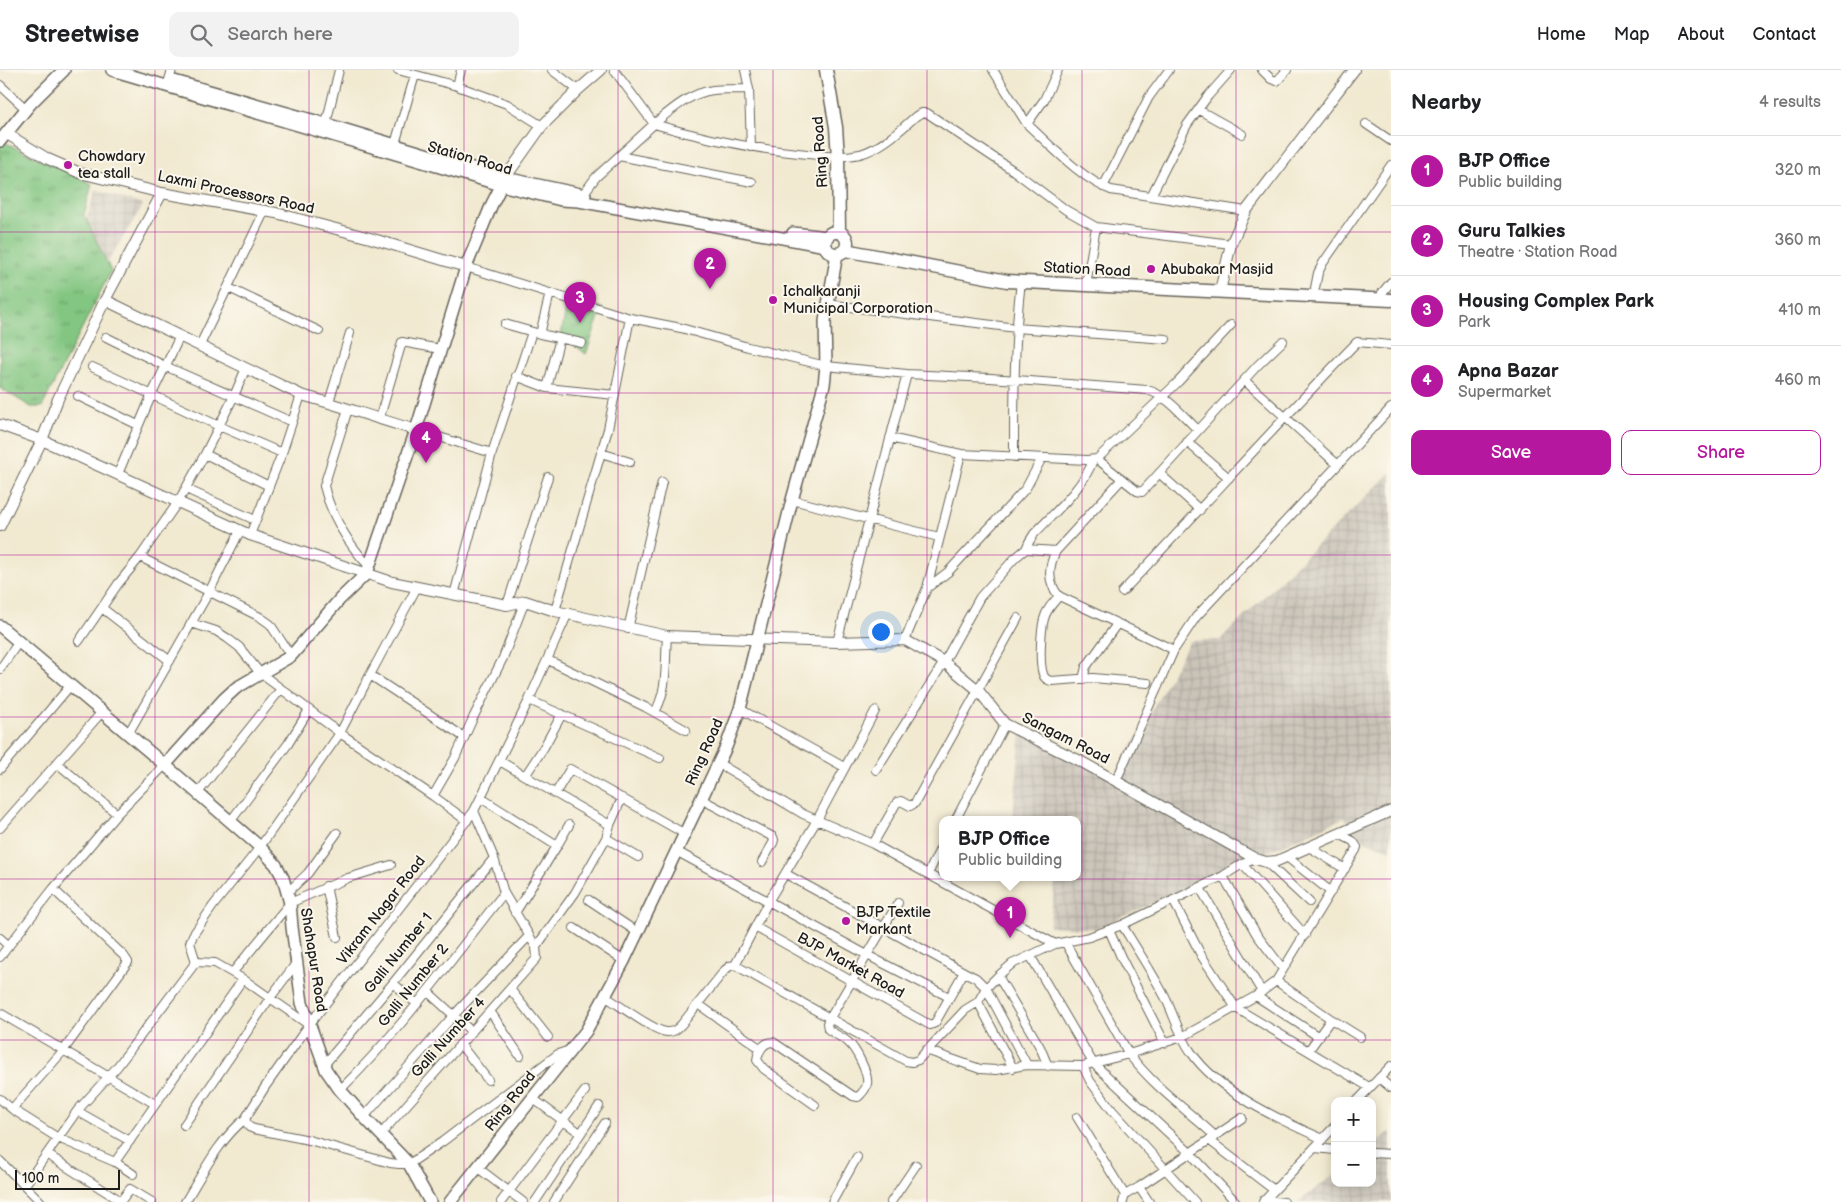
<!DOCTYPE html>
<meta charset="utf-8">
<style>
:root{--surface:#fff;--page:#f2f2f2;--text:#202124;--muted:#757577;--line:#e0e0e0;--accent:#b5179e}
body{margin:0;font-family:"Balsamiq Sans",sans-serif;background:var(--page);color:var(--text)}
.controls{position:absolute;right:15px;bottom:15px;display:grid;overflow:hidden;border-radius:10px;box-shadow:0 2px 12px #0003}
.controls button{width:45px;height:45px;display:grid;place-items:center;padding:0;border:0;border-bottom:1px solid var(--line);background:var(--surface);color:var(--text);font:25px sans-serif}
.scale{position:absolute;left:15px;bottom:12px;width:105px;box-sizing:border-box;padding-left:5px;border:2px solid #1c1c1c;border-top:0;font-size:14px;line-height:18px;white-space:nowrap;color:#1c1c1c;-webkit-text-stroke:4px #fbf7ec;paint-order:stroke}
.you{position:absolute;left:880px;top:561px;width:18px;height:18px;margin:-12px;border:4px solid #fff;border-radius:50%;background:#1a73e8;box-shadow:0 0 0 8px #1a73e833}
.badge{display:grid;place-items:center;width:32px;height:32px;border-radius:50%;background:var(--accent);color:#fff;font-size:16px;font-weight:700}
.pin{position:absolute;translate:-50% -41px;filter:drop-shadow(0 1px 2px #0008)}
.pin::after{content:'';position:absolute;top:26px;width:18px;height:15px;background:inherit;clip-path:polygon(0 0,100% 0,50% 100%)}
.popup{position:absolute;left:939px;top:746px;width:142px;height:65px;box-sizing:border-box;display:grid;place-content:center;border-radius:10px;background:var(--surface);filter:drop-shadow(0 1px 4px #0005);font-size:16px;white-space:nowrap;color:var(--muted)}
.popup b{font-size:19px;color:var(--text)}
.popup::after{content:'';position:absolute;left:50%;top:100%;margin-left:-10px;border:10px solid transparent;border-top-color:var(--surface)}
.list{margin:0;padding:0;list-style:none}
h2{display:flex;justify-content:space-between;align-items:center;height:65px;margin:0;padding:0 20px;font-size:21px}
h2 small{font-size:16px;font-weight:400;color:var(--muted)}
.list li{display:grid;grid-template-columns:32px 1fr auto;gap:15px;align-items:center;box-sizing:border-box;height:70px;padding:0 20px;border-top:1px solid var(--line)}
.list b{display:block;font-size:19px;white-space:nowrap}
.list p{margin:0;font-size:16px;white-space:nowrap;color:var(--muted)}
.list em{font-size:16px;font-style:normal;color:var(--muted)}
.actions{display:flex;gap:10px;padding:15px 20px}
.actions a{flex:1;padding:11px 0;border:1px solid var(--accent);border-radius:10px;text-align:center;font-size:18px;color:var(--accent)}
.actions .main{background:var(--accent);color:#fff}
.icon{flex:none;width:28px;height:28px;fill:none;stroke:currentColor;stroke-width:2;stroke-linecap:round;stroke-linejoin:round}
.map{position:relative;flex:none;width:1391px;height:1132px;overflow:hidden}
header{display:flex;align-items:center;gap:30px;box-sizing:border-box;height:70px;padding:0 25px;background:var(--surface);border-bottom:1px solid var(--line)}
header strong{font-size:24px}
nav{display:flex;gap:28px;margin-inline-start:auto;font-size:18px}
.search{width:350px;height:45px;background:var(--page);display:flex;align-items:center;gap:12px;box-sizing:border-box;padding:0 18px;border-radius:10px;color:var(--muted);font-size:19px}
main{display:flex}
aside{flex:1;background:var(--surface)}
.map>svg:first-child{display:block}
.industrial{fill:url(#industrial-grid)}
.park{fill:url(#park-tufts);stroke:#4f714e}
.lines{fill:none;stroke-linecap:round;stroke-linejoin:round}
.minor-casing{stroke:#67645b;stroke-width:10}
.tertiary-casing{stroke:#67645b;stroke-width:12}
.secondary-casing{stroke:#67645b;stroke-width:14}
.primary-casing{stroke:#67645b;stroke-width:15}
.minor{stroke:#fff;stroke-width:8}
.tertiary{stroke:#fff;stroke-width:10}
.secondary{stroke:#fff;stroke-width:11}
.primary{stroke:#fff;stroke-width:12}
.grid{fill:none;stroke:#b5179e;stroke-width:1;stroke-opacity:0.55}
.poi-dot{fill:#b5179e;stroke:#fbf7ec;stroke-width:2}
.labels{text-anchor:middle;stroke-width:4;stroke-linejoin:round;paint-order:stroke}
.street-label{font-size:15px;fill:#1c1c1c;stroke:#fbf7ec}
.poi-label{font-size:15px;fill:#1c1c1c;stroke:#fbf7ec;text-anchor:start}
</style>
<header>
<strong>Streetwise</strong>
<div class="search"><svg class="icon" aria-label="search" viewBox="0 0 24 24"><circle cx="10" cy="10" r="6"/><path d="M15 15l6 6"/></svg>Search here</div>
<nav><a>Home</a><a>Map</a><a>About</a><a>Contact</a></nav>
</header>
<main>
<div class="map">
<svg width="1391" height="1132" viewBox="0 0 1391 1132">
<defs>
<pattern id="industrial-grid" width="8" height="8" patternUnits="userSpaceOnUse" patternTransform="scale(1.25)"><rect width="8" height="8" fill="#c9c3b8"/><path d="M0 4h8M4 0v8" fill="none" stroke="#aca79e"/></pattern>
<pattern id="park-tufts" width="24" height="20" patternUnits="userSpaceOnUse" patternTransform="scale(1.25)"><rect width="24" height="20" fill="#82c681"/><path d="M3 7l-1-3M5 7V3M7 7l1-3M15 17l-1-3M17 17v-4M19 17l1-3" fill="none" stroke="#6aa069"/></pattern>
</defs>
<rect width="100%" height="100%" fill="#fbf7ec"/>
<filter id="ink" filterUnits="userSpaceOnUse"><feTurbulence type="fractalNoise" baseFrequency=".02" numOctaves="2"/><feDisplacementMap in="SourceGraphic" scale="10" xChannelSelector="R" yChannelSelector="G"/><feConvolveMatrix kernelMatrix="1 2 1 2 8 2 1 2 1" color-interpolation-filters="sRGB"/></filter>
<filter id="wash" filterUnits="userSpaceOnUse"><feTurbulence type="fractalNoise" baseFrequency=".0096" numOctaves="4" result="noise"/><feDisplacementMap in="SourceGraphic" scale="20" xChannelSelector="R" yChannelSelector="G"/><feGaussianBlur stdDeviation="1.12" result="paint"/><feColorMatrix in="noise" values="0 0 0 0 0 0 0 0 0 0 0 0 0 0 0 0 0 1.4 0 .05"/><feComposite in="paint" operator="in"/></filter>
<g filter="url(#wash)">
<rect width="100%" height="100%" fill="#f1e9d0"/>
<!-- industrial -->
<path class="industrial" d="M96 120 143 135 108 192 84 156Z
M1391 402V780L1366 772 1344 748 1095 859 1049 856 1056 807H1078V749H1013L1021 660 1114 708 1190 571 1220 570Z
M1391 1061V1132H1298L1335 1104V1113H1372V1076Z"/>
<!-- park -->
<path class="park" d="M4 72 92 114 84 145 111 201 42 337H31L0 318V76Z
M568 228 602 238 586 284 571 272 560 271Z"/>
</g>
<g filter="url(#ink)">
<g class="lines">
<!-- minor casing -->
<g class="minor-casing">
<path id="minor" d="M398 0 457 16
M461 0 457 16 507 34 542 56
M552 0 578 20
M614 0 654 54C671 40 690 23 713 20 724 19 737 19 749 19
M745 0 749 19 751 77
M993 0 1027 54
M1058 0 1044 30 1027 54C1050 75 1083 110 1111 120L1246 141
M1262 0 1271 9 1277 11 1287 0
M169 10 172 0
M0 15 26 39
M1199 40 1242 64
M326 54 339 0
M1366 54 1391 71
M395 74 415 5
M619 86 752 112
M1103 117 1149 27 1169 0
M1151 126 1187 55 1208 26 1231 0
M581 127 596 107 654 54C704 69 755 79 807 84 825 86 842 88 860 84 882 78 899 61 916 46L922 43H927L1014 101 1066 140 1096 157 1231 174
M466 197 630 248 681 258 748 277 826 296 907 304 990 308 1147 320C1167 325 1183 346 1198 360
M1087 209 1096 157
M229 218 319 261
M1315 218 1318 203 1323 193 1391 95
M1382 223 1391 212
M827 234 1016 258 1166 269
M505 254 540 264 582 273
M540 264 550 223
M106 267 165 296 292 352
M200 275 265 140
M92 297 219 356 282 383
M516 306 547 318 615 325
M1244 310 1338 395
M547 318 560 268
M78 326 138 355
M329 332 350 263
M348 339 324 416C331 446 349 475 369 496
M379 350 402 272 440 279
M416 360 492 383
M890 368 961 384
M1187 372 1229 408
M601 383 630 392
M205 384 234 326 246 298
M1014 387C1014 328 1014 270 1021 211
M1097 389 1122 409
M1159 403 1200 440
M118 404 152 324 180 266
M269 416 205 384 178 432 140 487 260 547 270 554 291 586
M186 419 255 450
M792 430 939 467
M250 465 282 383 301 325
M1026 479 1029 472 1034 464C1054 443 1084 417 1093 390
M1056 481C1048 497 1047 512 1059 526L1174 580
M417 517 370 605 464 667
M927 518 948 502 1016 429 1026 418 1042 388
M1122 522C1201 439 1277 354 1357 272L1391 275
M454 525 492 383 532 262
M1059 526C1053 533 1046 540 1044 549 1041 560 1039 593 1043 604 1044 608 1047 610 1051 611L1093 608 1148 613
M507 535 548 407
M102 538 170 591
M555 541 608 359 630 248
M568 543 529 630 474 741 309 955 265 1017 245 1049 249 1057 254 1059 309 1070 390 1093 399 1094H409L442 1072 558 984 570 980
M628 559 662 412
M905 570 927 518 961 384 1087 390 1097 389 1178 312 1231 255
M79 571 118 514 140 487
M837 572 907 304
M548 590 645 637 686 660
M0 599 18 573
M370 605 340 663 433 726 467 751
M1083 609 1086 597 1117 554
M529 630 660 688
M740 639 844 697
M655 642C668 620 665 592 667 566
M128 664 209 522 240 461
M500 691 525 706 544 677 562 644
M57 693 101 643
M718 693 803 744 873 774 1055 874
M0 699 70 616
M876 700 944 592 980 527 1015 488 1026 479 1056 481 1122 409 1137 421 1142 422 1257 296 1283 271
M525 706 610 755
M1116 711 1174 580 1196 547 1391 338
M197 724 281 619
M555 724 570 699 685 764
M433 726 455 688 474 646 503 588 525 531
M481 728 557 776 515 843
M701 729 773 767 774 770 773 773 762 792
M956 749 1005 654
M230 752 288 674 309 640
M0 758 57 693 117 744
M606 768 638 787
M873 774 897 732 901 731 910 736 915 733 1018 548
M557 776 569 755
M1309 777 1345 799
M676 781 867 885 949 927
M1287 787 1331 822
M1266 792 1309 832
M1242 794 1305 865
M928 804 942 775
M1223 806 1257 865 1283 899
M326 816 337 867
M1200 818 1262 922
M288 822 308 803 337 763
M589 830 637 862
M1173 830 1201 885 1236 938 1369 1017
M1122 855C1137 879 1152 902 1165 927 1174 945 1179 965 1191 982 1218 1022 1280 1050 1323 1069
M755 857 930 955 935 953 964 902 786 804
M574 858 624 891
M1109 860 1121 887 1165 973
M0 868 9 876
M1065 872 1129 984C1153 1016 1186 1039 1215 1066
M536 877 575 823 606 768 610 755 622 728
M0 887 53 819 117 744 165 695
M1031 887 1093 993 1189 1082 1236 1132
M735 895 768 832 817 750 875 641
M233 902 290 833 348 808 391 795
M964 902 976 908 986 918 1027 995
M998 906 1040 977 1048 996
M243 909 270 928 297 892
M1276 911 1331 949 1360 967
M393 913 417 934
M510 919 548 967
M427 921 472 962
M1256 926 1276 911 1356 780 1357 777 1353 771 1339 764
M606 927C618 934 656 963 668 962 674 962 677 959 681 955L725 900 730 896 735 895 906 991 912 992 918 990 965 940 978 932 986 918 998 906 1012 894 1055 874 1089 867 1122 855 1223 806 1242 794 1256 789
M978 932 1013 998
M698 934 761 979
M490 941 520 986
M0 943 155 1034
M460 974 488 1010
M926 980 980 999 996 1000 1027 995 1083 996 1129 984 1182 967 1256 926 1319 967
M1309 980 1331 949
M324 995 393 913 494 788
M1083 996 1090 1011 1112 1040 1195 1132
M1379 1008 1391 1018
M340 1020C401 960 451 890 504 823
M532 1028 580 1063
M0 1029 12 1039 58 1068 115 1092
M1357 1031 1391 996
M815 1035 764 999 757 990C758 981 764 972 773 972L853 1026 858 1027C862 1023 866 1020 867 1014 869 1004 856 979 848 972 842 967 834 964 828 959L827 953 898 833
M12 1039 63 981 128 892 124 886 53 819
M77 1041 130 1071
M364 1047 454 945 529 866
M1077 1047 1125 1125
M184 1055 270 928 309 955
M380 1065 537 888 536 877 504 823 494 788 474 741
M1209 1070 1274 1120
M1315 1078 1335 1080
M1372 1083 1391 1084
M48 1085 121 1131
M0 1091 41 1132
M478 1098 523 1132
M133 1104 115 1092 243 909 215 893 196 892 190 873 193 865 213 836 260 777 340 663 260 603 239 577 227 568 216 561 191 553
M25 1115 77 1041 117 997 196 892
M1139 1117 1149 1132
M1264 1130 1284 1132
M120 1132 130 1119 152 1132
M185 1132C203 1103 218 1071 245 1049
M501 1132 585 1021
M535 1132 599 1036
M554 1132 605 1053
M832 1132 857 1087
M891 1132 916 1095
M1123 1132 1125 1125 1139 1117 1242 1048
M1263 1132 1335 1056"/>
</g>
<!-- tertiary casing -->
<g class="tertiary-casing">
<path id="tertiary" d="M7 64 48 89 80 103 162 123 276 143 370 168 466 197
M505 108 542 56 578 20 601 0
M1220 221 1231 174 1246 141 1354 0
M105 230 301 325C340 335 377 349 416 360
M0 355 42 370 250 465 392 512 507 535 525 531 555 541 667 566 837 572 905 570 944 592 978 620 1005 654 1080 691 1256 789 1266 792 1277 791 1391 741
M0 456 42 370 58 329 105 230 162 123"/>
</g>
<!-- secondary casing -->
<g class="secondary-casing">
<path id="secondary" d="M112 0 501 115 561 130 579 131 826 176
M174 11 326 54 505 108 585 125
M0 71 31 33 64 0
M793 163 827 167
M0 556 165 695 224 629 236 618 291 586 340 529 367 503 416 360 466 197 492 134 505 108
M165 695 260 777 276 795 283 808 290 833 292 857 302 933 326 1000 340 1020 364 1047 409 1094 430 1132
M450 1132 586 961 624 891 726 677 740 639 792 430 824 315 826 296 825 251 837 184"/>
</g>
<!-- primary casing -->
<g class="primary-casing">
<path id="primary" d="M826 0 836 57 838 87 839 162
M825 173a11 11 0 1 1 22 0a11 11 0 1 1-22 0Z
M845 180 1007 211 1391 230"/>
</g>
<!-- minor -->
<use href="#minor" class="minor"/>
<!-- tertiary -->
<use href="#tertiary" class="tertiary"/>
<!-- secondary -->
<use href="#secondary" class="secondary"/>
<!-- primary -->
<use href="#primary" class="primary"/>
</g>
</g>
<!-- grid -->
<path class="grid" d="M155 0V1132M309 0V1132M464 0V1132M618 0V1132M773 0V1132M927 0V1132M1082 0V1132M1236 0V1132M0 162H1391M0 323H1391M0 485H1391M0 647H1391M0 809H1391M0 970H1391"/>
<!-- markers -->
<g class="poi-dot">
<circle cx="68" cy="95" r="5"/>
<circle cx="1151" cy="199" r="5"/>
<circle cx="773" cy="230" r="5"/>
<circle cx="846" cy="851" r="5"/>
</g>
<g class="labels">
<!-- street labels -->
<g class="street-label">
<text transform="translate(820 82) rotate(-94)" y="5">Ring Road</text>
<text transform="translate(470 88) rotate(16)" y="5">Station Road</text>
<text transform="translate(236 122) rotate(12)" y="5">Laxmi Processors Road</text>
<text transform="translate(1087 199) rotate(3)" y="5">Station Road</text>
<text transform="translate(1066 668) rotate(27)" y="5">Sangam Road</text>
<text transform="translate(704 682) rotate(-66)" y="5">Ring Road</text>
<text transform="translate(381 840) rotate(-52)" y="5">Vikram Nagar Road</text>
<text transform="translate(398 883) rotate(-51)" y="5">Galli Number 1</text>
<text transform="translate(314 890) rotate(81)" y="5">Shahapur Road</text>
<text transform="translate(851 895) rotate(29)" y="5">BJP Market Road</text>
<text transform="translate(413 915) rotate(-51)" y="5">Galli Number 2</text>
<text transform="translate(448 967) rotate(-48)" y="5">Galli Number 4</text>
<text transform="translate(510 1031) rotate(-52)" y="5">Ring Road</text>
</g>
<!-- poi labels -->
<g class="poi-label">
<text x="78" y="91">Chowdary<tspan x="78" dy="17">tea stall</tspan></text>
<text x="1161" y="204">Abubakar Masjid</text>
<text x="783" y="226">Ichalkaranji<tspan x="783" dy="17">Municipal Corporation</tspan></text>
<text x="856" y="847">BJP Textile<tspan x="856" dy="17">Markant</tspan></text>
</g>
</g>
</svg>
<div class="controls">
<button>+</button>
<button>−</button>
</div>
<div class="scale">100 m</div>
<div class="you"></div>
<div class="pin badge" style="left:1010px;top:868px">1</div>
<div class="popup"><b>BJP Office</b>Public building</div>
<div class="pin badge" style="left:710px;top:219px">2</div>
<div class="pin badge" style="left:580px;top:253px">3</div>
<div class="pin badge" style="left:426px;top:393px">4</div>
</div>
<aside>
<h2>Nearby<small>4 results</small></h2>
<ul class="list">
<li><span class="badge">1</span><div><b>BJP Office</b><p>Public building</p></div><em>320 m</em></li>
<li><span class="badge">2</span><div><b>Guru Talkies</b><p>Theatre · Station Road</p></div><em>360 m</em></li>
<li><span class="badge">3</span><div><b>Housing Complex Park</b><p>Park</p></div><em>410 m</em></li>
<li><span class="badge">4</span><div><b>Apna Bazar</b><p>Supermarket</p></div><em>460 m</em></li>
</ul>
<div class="actions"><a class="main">Save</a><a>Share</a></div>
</aside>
</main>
